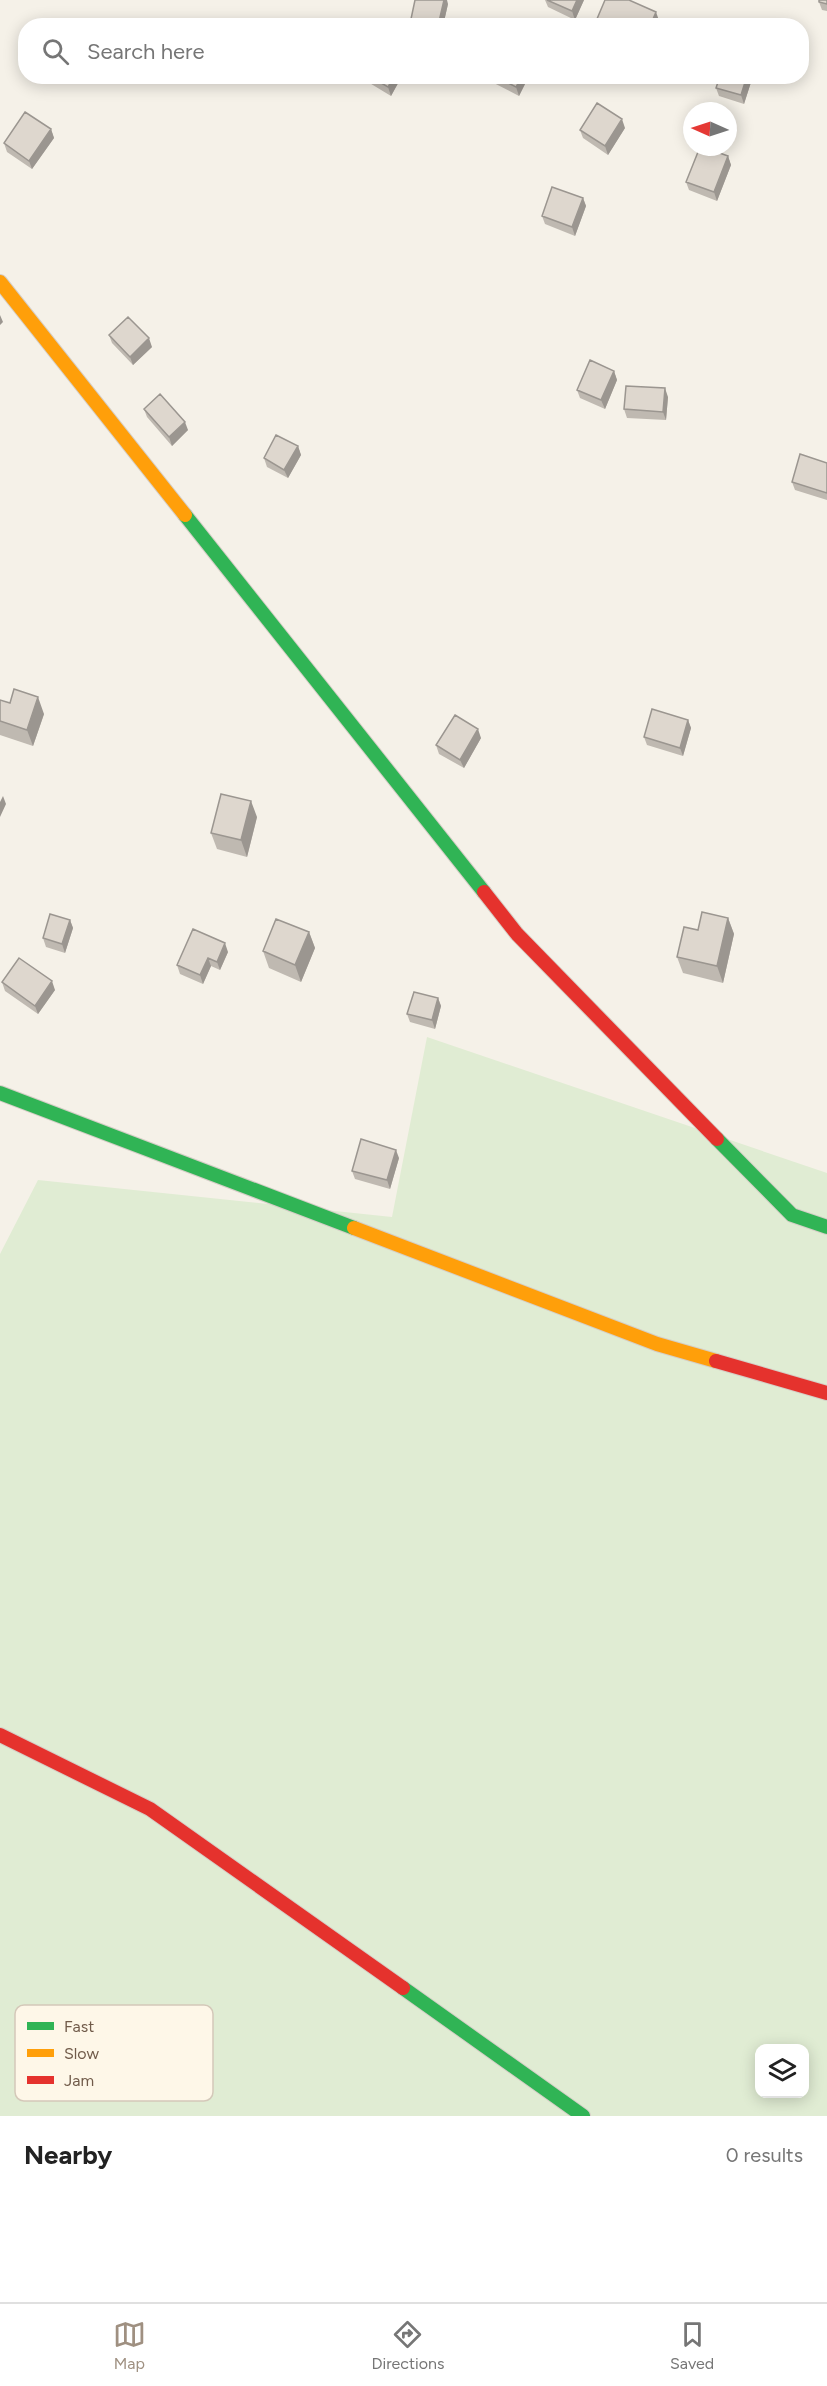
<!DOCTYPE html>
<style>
:root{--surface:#fff;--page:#f6f6f6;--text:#222;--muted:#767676;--line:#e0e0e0;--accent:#9f9081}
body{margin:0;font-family:Figtree,sans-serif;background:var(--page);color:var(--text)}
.controls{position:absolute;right:18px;bottom:18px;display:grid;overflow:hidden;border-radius:12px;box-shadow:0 3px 15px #0003}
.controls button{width:54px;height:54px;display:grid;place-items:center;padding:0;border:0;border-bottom:2px solid var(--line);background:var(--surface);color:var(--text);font:30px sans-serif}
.compass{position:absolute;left:683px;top:102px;width:54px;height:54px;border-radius:50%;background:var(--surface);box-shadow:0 3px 15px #0003;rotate:273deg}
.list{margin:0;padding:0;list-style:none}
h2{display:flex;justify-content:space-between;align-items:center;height:78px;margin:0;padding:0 24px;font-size:26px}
h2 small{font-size:20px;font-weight:400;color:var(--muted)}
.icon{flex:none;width:33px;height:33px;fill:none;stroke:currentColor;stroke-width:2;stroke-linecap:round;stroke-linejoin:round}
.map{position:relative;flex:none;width:827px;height:2116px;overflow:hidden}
.search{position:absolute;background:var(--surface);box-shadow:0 3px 15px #0003;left:18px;right:18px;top:18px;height:66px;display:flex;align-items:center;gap:15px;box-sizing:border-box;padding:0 21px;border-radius:24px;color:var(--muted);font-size:22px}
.sheet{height:186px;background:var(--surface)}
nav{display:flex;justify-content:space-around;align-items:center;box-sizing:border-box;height:84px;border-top:2px solid var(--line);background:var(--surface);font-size:16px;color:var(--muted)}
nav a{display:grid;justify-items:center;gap:3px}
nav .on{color:var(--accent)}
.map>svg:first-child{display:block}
.green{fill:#e0ecd3;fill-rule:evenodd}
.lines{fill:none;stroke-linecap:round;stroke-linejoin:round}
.fast-casing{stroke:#d5cec6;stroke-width:16}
.slow-casing{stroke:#d5cec6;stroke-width:16}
.jam-casing{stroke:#d5cec6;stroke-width:16}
.fast{stroke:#30b455;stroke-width:14}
.slow{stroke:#ff9f0a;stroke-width:14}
.jam{stroke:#e5322d;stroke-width:14}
.wall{fill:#bfb9b1}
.shaded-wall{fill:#9b9690}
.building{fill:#ded7ce;stroke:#9b9690;stroke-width:1.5}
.key{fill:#fef7e8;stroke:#d4c8b9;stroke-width:1.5}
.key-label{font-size:16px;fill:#715b4a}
</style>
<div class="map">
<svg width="827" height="2116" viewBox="0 0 827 2116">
<rect width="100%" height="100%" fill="#f5f1e8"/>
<!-- green -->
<path class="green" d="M427 1037 827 1173V2116H0V1254L38 1180 392 1217ZM760 2048H804V2094H760Z"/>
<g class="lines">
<!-- fast casing -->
<g class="fast-casing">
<path id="fast" d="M185 515 484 892
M0 1093 354 1228
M717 1139 792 1215 827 1227
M403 1988 583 2116"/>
</g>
<!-- slow casing -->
<g class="slow-casing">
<path id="slow" d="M0 282 185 515
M354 1228 657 1344 716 1361"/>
</g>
<!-- jam casing -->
<g class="jam-casing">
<path id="jam" d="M484 892 517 934 717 1139
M716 1361 827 1393
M0 1735 150 1809 403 1988"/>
</g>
<!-- fast -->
<use href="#fast" class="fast"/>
<!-- slow -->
<use href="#slow" class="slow"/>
<!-- jam -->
<use href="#jam" class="jam"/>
</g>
<!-- wall -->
<path class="wall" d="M545 0H584L575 20 548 7Z
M827 0V11L822 10 819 2Z
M448 4 443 26H413L411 19Z
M358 76H402L391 96Z
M485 76H529L519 96 486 79Z
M753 76 744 104 719 96 716 88Z
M625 128 608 155 583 138 580 130Z
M51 129 54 138 32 169 7 152 4 143Z
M728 156 731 165 717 201 689 190 686 182Z
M583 198 586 206 575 236 545 224 542 216Z
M109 335 152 347 133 365 112 343Z
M614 371 617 380 605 409 580 398 577 390Z
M668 397 666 420 627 418 624 409Z
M144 409 188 430 172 446 147 417Z
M298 446 301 455 288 478 267 467 264 458Z
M827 463V500L795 490 792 482Z
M0 700 44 714 33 746 0 735Z
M688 720 691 728 683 756 647 745 644 737Z
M481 738 464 768 439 754 436 745Z
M257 817 247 857 217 849 211 833Z
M728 918 734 934 723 983 683 973 677 957 698 930Z
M70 920 73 928 65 953 46 947 43 938Z
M309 932 315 948 301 982 269 968 263 951Z
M228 952 220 970 211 966 203 984 180 974 177 965Z
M2 982 55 990 38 1014 5 991Z
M438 998 441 1006 435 1029 410 1022 407 1014Z
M399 1158 390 1189 355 1179 352 1171Z"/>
<!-- shaded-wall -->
<path class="shaded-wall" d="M444 0H447L448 4 443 26H438Z
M577 0H584L575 20 572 11Z
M656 12 661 26H650Z
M394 76H402L391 96 388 87Z
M522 76H529L519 96 516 87Z
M747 76H753L744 104 741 95Z
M622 119 625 128 608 155 605 146Z
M51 129 54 138 32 169 29 161Z
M728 156 731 165 717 201 714 192Z
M583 198 586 206 575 236 572 227Z
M0 315 3 322 0 325Z
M149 338 152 347 133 365 130 357Z
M614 371 617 380 605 409 601 400Z
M665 388 668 397 666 420 663 412Z
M185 422 188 430 172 446 169 437Z
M298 446 301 455 288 478 284 470Z
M38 697 44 714 33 746 27 730Z
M688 720 691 728 683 756 680 748Z
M478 729 481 738 464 768 460 760Z
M3 796 6 804 0 817V802Z
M251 801 257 817 247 857 241 840Z
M728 918 734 934 723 983 717 966Z
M70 920 73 928 65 953 62 944Z
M309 932 315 948 301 982 295 965Z
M225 943 228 952 220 970 217 962Z
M208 958 211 966 203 984 200 975Z
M52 981 55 990 38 1014 35 1006Z
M438 998 441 1006 435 1029 432 1020Z
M396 1150 399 1158 390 1189 387 1180Z"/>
<!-- building -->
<path class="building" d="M415 0H444L438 26 411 19Z
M547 0H577L572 11Z
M605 0H629L656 12 650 26H594Z
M819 0H827V4L819 2Z
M369 76H394L388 87Z
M495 76H522L516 87Z
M720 76H747L741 95 716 88Z
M597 103 622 119 605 146 580 130Z
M25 112 51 129 29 161 4 143Z
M700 147H703L728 156 714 192 686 182Z
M552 187 583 198 572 227 542 216Z
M128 317 149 338 130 357 109 335Z
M590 360 614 371 601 400 577 390Z
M626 386 665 388 663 412 624 409Z
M160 394 185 422 169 437 144 409Z
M276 435 298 446 284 470 264 458Z
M800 454 827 463V493L792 482Z
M14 689 38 697 27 730 0 721V700L10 703Z
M652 709 688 720 680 748 644 737Z
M455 715 478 729 460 760 436 745Z
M221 794 251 801 241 840 211 833Z
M702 912 728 918 717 966 677 957 684 927 698 930Z
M50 914 70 920 62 944 43 938Z
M276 919 309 932 295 965 263 951Z
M193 929 225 943 217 962 208 958 200 975 177 965Z
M19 958 52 981 35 1006 2 982Z
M414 992 438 998 432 1020 407 1014Z
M361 1139 396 1150 387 1180 352 1171Z"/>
<!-- legend -->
<rect x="15" y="2005" width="198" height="96" rx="9" class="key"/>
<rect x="27" y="2022" width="27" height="8" fill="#30b455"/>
<rect x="27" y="2049" width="27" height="8" fill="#ff9f0a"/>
<rect x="27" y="2076" width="27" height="8" fill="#e5322d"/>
<g class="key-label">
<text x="64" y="2032">Fast</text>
<text x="64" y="2059">Slow</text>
<text x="64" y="2086">Jam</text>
</g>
</svg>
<div class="controls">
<button><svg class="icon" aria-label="layers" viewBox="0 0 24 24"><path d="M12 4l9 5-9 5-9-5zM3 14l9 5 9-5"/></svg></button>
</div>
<svg class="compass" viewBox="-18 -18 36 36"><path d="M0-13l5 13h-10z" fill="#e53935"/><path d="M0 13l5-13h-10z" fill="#767676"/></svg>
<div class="search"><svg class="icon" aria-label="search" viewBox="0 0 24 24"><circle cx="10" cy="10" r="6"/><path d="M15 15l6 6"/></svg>Search here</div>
</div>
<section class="sheet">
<h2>Nearby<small>0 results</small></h2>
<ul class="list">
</ul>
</section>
<nav>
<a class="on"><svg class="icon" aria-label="map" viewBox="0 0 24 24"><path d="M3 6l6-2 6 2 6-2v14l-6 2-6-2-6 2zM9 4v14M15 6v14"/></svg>Map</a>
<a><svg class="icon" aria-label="directions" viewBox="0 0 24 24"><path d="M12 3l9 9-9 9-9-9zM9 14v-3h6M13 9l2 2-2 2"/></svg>Directions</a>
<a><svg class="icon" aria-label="saved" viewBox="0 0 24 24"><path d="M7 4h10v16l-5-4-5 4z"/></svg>Saved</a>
</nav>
